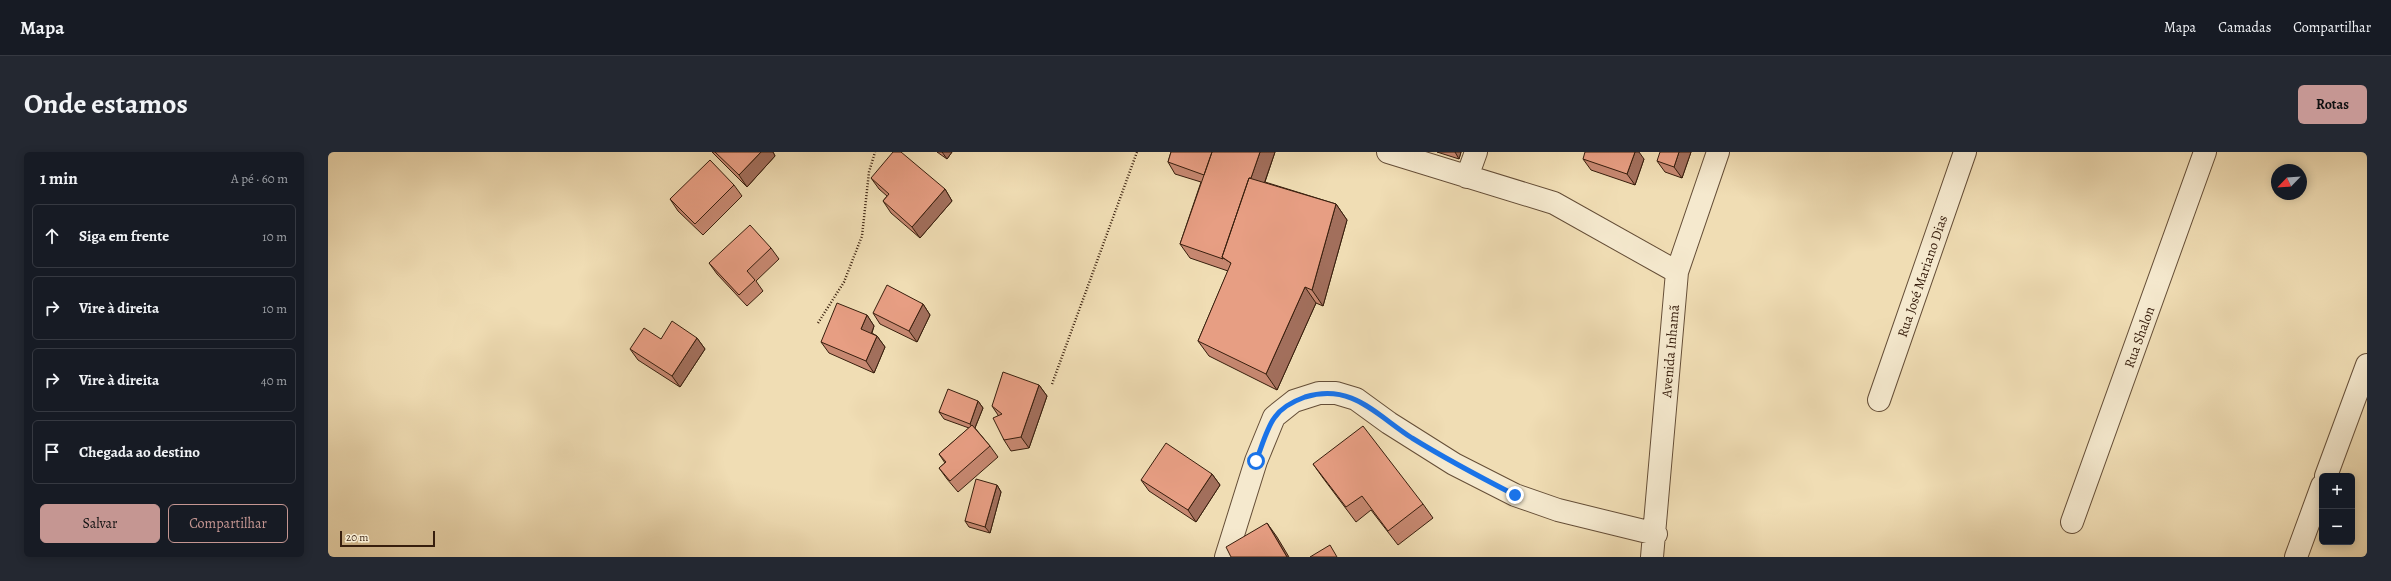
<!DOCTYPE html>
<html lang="pt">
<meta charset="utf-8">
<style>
:root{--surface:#171b24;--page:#242831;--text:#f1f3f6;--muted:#9ea1a6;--line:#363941;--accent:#c59692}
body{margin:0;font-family:Alegreya,serif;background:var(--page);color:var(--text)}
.controls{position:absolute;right:12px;bottom:12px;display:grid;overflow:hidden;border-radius:6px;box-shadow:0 2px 10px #0003}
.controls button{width:36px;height:36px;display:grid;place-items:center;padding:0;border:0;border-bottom:1px solid var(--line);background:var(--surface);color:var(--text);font:20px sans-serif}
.compass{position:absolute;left:1943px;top:12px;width:36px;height:36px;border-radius:50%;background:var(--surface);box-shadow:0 2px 10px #0003;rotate:245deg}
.scale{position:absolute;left:12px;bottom:10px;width:95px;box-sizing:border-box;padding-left:4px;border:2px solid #371e0d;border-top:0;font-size:11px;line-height:14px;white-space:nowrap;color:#371e0d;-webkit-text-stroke:3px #f5e9ce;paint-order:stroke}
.stop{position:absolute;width:12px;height:12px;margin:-9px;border:3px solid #1a73e8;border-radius:50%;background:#fff}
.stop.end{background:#1a73e8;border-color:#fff;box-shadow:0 1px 4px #0008}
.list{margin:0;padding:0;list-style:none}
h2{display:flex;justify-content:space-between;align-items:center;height:52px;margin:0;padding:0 16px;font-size:17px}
h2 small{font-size:13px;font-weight:400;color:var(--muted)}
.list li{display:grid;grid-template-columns:26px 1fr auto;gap:12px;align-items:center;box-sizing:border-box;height:64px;margin:0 8px 8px;padding:0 8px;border:1px solid var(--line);border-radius:6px}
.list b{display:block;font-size:15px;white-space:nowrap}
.list em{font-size:13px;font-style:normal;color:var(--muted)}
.actions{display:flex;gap:8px;padding:12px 16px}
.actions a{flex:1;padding:9px 0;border:1px solid var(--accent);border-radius:6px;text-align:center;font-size:14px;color:var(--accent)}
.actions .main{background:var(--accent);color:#111}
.icon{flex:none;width:22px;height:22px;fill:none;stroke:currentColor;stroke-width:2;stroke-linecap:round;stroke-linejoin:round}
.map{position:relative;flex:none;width:2039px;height:405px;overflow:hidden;border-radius:6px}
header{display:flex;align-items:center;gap:24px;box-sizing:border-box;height:56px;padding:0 20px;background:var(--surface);border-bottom:1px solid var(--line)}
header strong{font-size:19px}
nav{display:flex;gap:22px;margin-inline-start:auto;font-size:14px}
.intro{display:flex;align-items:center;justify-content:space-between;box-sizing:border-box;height:96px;padding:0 24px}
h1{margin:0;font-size:28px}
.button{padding:10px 18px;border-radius:6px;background:var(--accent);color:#111;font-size:14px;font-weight:700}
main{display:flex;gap:24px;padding:0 24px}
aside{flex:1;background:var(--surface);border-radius:6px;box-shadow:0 2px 10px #0003}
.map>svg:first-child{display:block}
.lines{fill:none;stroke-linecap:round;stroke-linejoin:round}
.minor-casing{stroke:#654e37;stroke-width:24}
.path{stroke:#371e0d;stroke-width:2.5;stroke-dasharray:1 2;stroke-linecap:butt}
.minor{stroke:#f5e9ce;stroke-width:22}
.wall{fill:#c78871;stroke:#371e0d}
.shaded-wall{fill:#a26f5c;stroke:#371e0d}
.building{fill:#e79e83;stroke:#371e0d}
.route{stroke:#1a73e8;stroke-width:5}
.labels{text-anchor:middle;stroke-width:4;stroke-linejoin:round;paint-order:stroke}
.street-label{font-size:14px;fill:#371e0d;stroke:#f5e9ce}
</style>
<header>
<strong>Mapa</strong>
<nav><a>Mapa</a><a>Camadas</a><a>Compartilhar</a></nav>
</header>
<div class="intro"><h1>Onde estamos</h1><a class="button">Rotas</a></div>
<main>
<aside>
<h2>1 min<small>A pé · 60 m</small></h2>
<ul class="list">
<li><svg class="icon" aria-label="ahead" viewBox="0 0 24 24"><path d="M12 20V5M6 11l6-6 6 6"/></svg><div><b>Siga em frente</b></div><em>10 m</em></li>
<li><svg class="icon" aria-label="right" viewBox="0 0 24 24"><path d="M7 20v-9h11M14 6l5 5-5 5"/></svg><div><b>Vire à direita</b></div><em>10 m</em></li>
<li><svg class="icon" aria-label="right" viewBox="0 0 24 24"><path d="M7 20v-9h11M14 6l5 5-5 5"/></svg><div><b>Vire à direita</b></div><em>40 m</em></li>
<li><svg class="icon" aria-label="arrive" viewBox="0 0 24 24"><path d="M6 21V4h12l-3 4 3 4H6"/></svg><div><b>Chegada ao destino</b></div></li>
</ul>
<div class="actions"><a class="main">Salvar</a><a>Compartilhar</a></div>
</aside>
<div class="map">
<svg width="2039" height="405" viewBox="0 0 2039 405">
<rect width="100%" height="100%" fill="#f0ddb4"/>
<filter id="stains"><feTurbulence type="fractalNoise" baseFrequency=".005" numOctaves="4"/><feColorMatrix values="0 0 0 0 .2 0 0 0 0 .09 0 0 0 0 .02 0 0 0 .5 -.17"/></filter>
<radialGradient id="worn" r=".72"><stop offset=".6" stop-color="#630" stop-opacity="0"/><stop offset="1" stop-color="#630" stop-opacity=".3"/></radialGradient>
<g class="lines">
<!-- minor casing -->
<g class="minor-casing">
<path id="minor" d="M1060 0 1226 51 1349 120
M1139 25 1148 0
M1551 248 1637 0
M1998 324 2039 213
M1744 370 1877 0
M898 405 928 309 946 265 966 249 991 241H1008L1028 247 1061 271 1126 312 1187 343 1230 358 1328 382
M1324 405 1349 120 1390 0
M1968 405 1994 334"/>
</g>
<!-- path -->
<path class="path" d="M490 171 516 130 534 84 541 20 547 0
M724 232 809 0"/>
<!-- minor -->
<use href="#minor" class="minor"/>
</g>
<!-- wall -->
<path class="wall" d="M384 0H445L447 4 419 35Z
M609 0H624L619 7Z
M843 0H947L937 30 1008 52 1019 68 995 154 988 151 949 238 881 204 870 189 900 119 862 106 852 92 873 30 847 22 840 10Z
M1109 0H1133L1131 7Z
M1363 0 1354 26 1337 20 1329 9Z
M1255 7H1316L1307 33 1263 18Z
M543 26 617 37 624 49 592 86 563 61 555 49 559 44 551 37Z
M406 33 414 44 375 83 350 59 342 47Z
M443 96 451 107 428 129 435 139 419 154 389 122 381 111Z
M595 152 602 163 589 190 552 172 545 161Z
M539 163 546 174 544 181 549 184 557 195 546 221 501 201 493 190Z
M369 186 377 197 352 235 310 208 302 197 333 187Z
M711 233 719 244 701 296 683 299 676 288 670 263 664 254Z
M650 249 655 256 647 276 662 294 670 305 630 340 619 327 611 316 617 311 611 302 641 276 616 267 611 260Z
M985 312 1095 352 1105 366 1070 393 1043 358 1028 370 995 326Z
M884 322 892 333 868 370 821 339 813 328Z
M669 333 673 340 662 381 641 375 637 369Z"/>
<!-- shaded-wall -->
<path class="shaded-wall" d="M433 0H445L447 4 419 35 411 23Z
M614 0H624L619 7Z
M932 0H947L907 116 903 111 895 106Z
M1127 0H1133L1131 7Z
M1307 0H1311L1316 7 1307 33 1299 22Z
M1351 0H1363L1354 26 1346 15Z
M617 37 624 49 592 86 584 75Z
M1008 52 1019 68 995 154 984 138Z
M977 135 988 151 949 238 938 222Z
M595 152 602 163 589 190 581 179Z
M539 163 546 174 541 188 533 177Z
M549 184 557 195 546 221 538 209Z
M369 186 377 197 352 235 344 224Z
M711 233 719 244 701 296 693 285Z
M650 249 655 256 646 278 642 272Z
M884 322 892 333 868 370 860 358Z
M669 333 673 340 662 381 657 375Z
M939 371 949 385 961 405H959Z"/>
<!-- building -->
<path class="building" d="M387 0H433L411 23Z
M565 0H573L617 37 584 75 555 49 561 42 543 26Z
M843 0H884L876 23 840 10Z
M884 0H932L923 26H921L894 105 895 107 852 92Z
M1257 0H1307L1299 22 1255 7Z
M1332 0H1351L1346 15 1329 9Z
M382 8 406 33 367 72 342 47Z
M921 26 1008 52 984 138 977 135 938 222 870 189 903 111 894 105Z
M422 73 443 96 419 119 427 128 411 143 381 111Z
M559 133 595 152 581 179 545 161Z
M509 151 539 163 533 177 549 184 538 209 493 190Z
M344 169 369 186 344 224 302 197 316 176 333 187Z
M675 220 711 233 693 285 676 288 665 266 674 262 664 254Z
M620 237 650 249 642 272 611 260Z
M644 273 662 294 622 329 611 316 618 310 611 302Z
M1035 274 1095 352 1060 379 1034 344 1018 355 985 312Z
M838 291 884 322 860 358 813 328Z
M648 327 669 333 657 375 637 369Z
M939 371 959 405H903L898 395Z
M1002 393 1009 405H982Z"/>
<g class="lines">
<!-- route -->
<path class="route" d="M928 309C933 297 939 275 947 265 954 255 966 249 977 245 1024 231 1047 262 1084 286 1118 307 1152 325 1187 343"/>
</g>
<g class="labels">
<!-- street labels -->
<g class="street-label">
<text transform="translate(1594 124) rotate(-71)" y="5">Rua José Mariano Dias</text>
<text transform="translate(1811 185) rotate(-70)" y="5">Rua Shalon</text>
<text transform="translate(1342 199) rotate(-85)" y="5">Avenida Inhamã</text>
</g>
</g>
<rect width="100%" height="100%" filter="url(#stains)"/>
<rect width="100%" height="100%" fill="url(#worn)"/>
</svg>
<div class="controls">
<button>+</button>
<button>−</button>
</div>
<svg class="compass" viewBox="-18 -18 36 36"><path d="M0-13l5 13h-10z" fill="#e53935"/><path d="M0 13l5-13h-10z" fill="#9ea1a6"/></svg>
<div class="scale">20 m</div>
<div class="stop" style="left:928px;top:309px"></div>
<div class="stop end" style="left:1187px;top:343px"></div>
</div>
</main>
